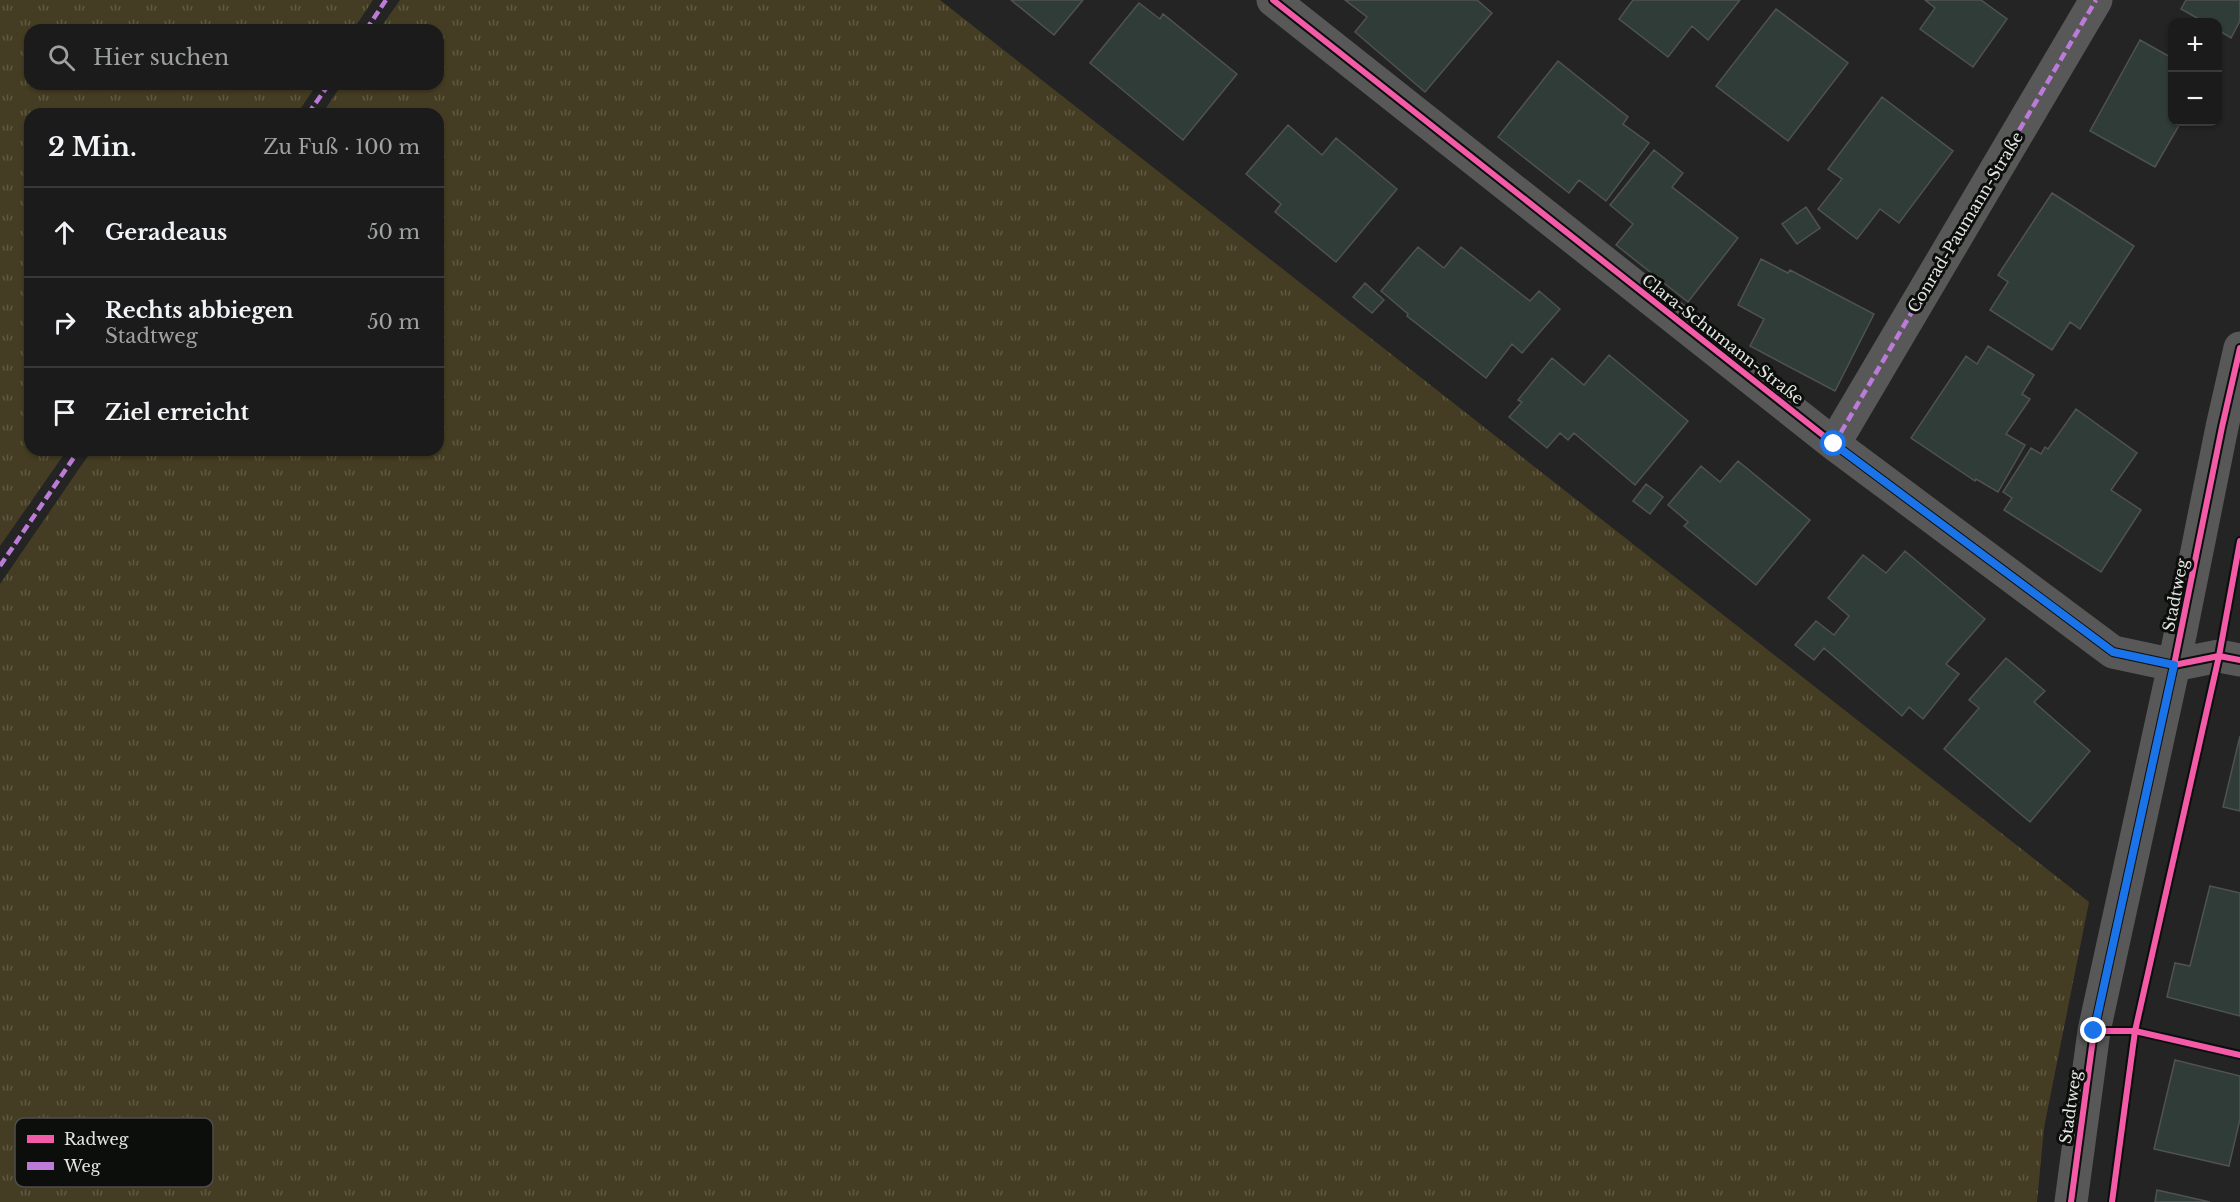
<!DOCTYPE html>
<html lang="de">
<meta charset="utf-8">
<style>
:root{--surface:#1a1b1a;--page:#232423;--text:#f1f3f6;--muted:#9fa1a2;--line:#383939}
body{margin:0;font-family:"Libre Baskerville",serif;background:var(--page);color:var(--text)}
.controls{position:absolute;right:18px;top:18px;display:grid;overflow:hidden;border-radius:12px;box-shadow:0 2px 4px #0004}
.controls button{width:54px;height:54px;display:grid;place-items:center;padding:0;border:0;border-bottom:2px solid var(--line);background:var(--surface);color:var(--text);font:30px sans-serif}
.stop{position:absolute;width:18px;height:18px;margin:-14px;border:4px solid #1a73e8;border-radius:50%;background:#fff}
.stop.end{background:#1a73e8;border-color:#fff;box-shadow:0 2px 6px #0008}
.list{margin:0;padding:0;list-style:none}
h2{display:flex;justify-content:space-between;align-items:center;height:78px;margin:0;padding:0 24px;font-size:26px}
h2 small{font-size:20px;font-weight:400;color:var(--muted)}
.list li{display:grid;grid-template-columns:39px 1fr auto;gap:18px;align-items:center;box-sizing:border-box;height:90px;padding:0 24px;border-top:2px solid var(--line)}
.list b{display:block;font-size:22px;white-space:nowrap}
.list p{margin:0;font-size:20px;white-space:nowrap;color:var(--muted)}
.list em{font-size:20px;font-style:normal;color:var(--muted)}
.icon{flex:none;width:33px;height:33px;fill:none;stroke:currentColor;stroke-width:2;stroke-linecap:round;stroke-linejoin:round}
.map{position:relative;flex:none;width:2240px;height:1202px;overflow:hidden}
.search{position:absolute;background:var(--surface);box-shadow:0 2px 4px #0004;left:24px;top:24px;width:420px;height:66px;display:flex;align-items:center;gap:15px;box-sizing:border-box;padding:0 21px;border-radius:18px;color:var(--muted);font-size:22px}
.panel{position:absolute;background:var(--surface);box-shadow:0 2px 4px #0004;left:24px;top:108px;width:420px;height:348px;border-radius:18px}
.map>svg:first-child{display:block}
.grass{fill:url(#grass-tufts)}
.building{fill:#303c38;stroke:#505251;stroke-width:1.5}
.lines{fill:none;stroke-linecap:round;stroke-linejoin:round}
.minor{stroke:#585858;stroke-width:33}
.quiet{stroke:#bd7bd9;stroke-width:4.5;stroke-dasharray:9 4.5;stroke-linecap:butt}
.cycleway-casing{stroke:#0c0e0c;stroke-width:10}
.cycleway{stroke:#f35aa7;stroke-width:6}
.route{stroke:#1a73e8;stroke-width:8}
.labels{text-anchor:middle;stroke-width:6;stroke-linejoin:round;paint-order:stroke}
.street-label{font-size:16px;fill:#e4e6e4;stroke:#0c0e0c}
.key{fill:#0c0e0c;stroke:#4d4f4d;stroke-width:1.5}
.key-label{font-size:16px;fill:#e4e6e4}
</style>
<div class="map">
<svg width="2240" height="1202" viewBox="0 0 2240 1202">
<defs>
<pattern id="grass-tufts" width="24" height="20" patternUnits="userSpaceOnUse" patternTransform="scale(1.5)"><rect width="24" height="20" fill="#453d23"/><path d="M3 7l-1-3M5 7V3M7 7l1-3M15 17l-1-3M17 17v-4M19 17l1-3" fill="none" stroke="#605943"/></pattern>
</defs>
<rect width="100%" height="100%" fill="#232423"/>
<!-- grass -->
<path class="grass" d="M0 0H373L353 30H30V84H317L297 114H30V450H67L0 546Z
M400 0H940L2089 902 2044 1128 2037 1202H0V584L92 450H438V114H322L342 84H438V30H379Z"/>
<!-- building -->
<path class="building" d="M1011 0H1083L1054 35Z
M1345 0H1477L1492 13 1425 92 1355 32 1367 17Z
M1633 0H1740L1708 40 1692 26 1668 57 1619 19Z
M1925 0H1981L2007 19 1973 67 1920 29 1935 8Z
M2186 0H2240V21L2231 38 2218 30V22H2204L2181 9Z
M1139 3 1160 19 1163 14 1237 74 1183 140 1090 63Z
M1776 9 1848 63 1788 141 1716 86Z
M2140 40 2172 58V122H2181L2155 167 2090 131Z
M1558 61 1628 117 1623 124 1649 143 1606 201 1579 180 1569 193 1498 137Z
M1882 97 1953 151 1899 223 1880 209 1857 239 1818 209 1842 179 1828 169Z
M1288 125 1322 155 1336 138 1397 189 1336 262 1275 212 1281 204 1246 174Z
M1654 150 1683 173 1672 187 1738 238 1688 302 1616 245 1633 224 1610 205Z
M2052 193 2134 246 2080 329 2070 322 2052 350 1990 310 2008 282 1998 275Z
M1806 207 1820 228 1797 244 1782 224Z
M1418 247 1444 268 1461 247 1530 301 1539 291 1560 309 1522 353 1512 344 1486 378 1407 316 1408 314 1381 291Z
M1761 259 1788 273 1790 270 1874 314 1835 391 1750 346 1764 319 1738 305Z
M1365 283 1384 300 1372 313 1353 297Z
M1988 346 2034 375 2022 394 2030 399 2006 434 2025 445 1998 492 1976 479 1975 481 1911 438 1966 356 1977 364Z
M1609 355 1688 421 1635 485 1574 433 1568 440 1560 433 1547 448 1509 417 1522 402 1518 400 1552 358 1584 385Z
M2076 409 2137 453 2111 490 2141 510 2101 572 2004 510 2012 498 2003 492 2031 448 2041 454 2045 447 2048 449Z
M1738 461 1810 520 1756 585 1684 526 1688 522 1668 505 1701 466 1720 482Z
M1646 484 1663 497 1650 514 1633 501Z
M1905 551 1985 619 1946 664 1959 674 1923 719 1909 707 1902 716 1824 648 1814 660 1795 645 1816 621 1834 635 1849 616 1828 598 1863 555 1886 573Z
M2006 658 2045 691 2034 702 2090 751 2030 822 1944 749 1979 708 1969 700Z
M2240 736V811L2223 807Z
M2210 886 2240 893V1016L2167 997 2175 963 2190 966Z
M2175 1060 2240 1076V1119L2229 1166 2154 1149Z
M2157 1190 2210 1202H2155Z"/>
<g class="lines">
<!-- minor -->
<path class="minor" d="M1273 0 1834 444 2113 652 2174 665 2219 656 2240 660
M1834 444 2096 0
M2071 1202 2094 1031 2174 665 2222 427 2240 348"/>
<!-- quiet -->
<path class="quiet" d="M366 30 386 0
M308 114 329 84
M1834 444 2096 0
M0 566 79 450"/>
<!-- cycleway casing -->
<g class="cycleway-casing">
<path id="cycleway" d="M1273 0 1834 444 2113 652 2174 665 2219 656 2240 660
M2094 1031H2135L2240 1055
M2071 1202 2094 1031 2174 665 2222 427 2240 348
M2112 1202 2135 1031 2219 656 2240 541"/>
</g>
<!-- cycleway -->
<use href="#cycleway" class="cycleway"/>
</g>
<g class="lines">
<!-- route -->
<path class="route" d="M1834 444 2113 652 2174 665 2094 1031"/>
</g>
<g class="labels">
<!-- street labels -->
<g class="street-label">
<text transform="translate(1965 222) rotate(-59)" y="6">Conrad-Paumann-Straße</text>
<text transform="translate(1723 339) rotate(38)" y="6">Clara-Schumann-Straße</text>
<text transform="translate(2175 595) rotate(-79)" y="6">Stadtweg</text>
<text transform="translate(2070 1107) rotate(-82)" y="6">Stadtweg</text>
</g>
</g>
<!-- legend -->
<rect x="15" y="1118" width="198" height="69" rx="9" class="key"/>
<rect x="27" y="1135" width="27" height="8" fill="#f35aa7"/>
<rect x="27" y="1162" width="27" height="8" fill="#bd7bd9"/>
<g class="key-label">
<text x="64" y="1145">Radweg</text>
<text x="64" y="1172">Weg</text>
</g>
</svg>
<div class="controls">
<button>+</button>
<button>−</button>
</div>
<div class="stop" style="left:1834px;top:444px"></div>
<div class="stop end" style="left:2094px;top:1031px"></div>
<div class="search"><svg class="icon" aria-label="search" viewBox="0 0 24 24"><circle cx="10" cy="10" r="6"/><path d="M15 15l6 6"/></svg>Hier suchen</div>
<section class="panel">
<h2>2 Min.<small>Zu Fuß · 100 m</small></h2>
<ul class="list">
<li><svg class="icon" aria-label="ahead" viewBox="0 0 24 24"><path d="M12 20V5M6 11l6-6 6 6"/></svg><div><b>Geradeaus</b></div><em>50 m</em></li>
<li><svg class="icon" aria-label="right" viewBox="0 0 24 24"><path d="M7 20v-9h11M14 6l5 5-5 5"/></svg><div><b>Rechts abbiegen</b><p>Stadtweg</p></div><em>50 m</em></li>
<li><svg class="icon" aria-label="arrive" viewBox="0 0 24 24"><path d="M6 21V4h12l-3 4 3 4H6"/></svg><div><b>Ziel erreicht</b></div></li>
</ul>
</section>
</div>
